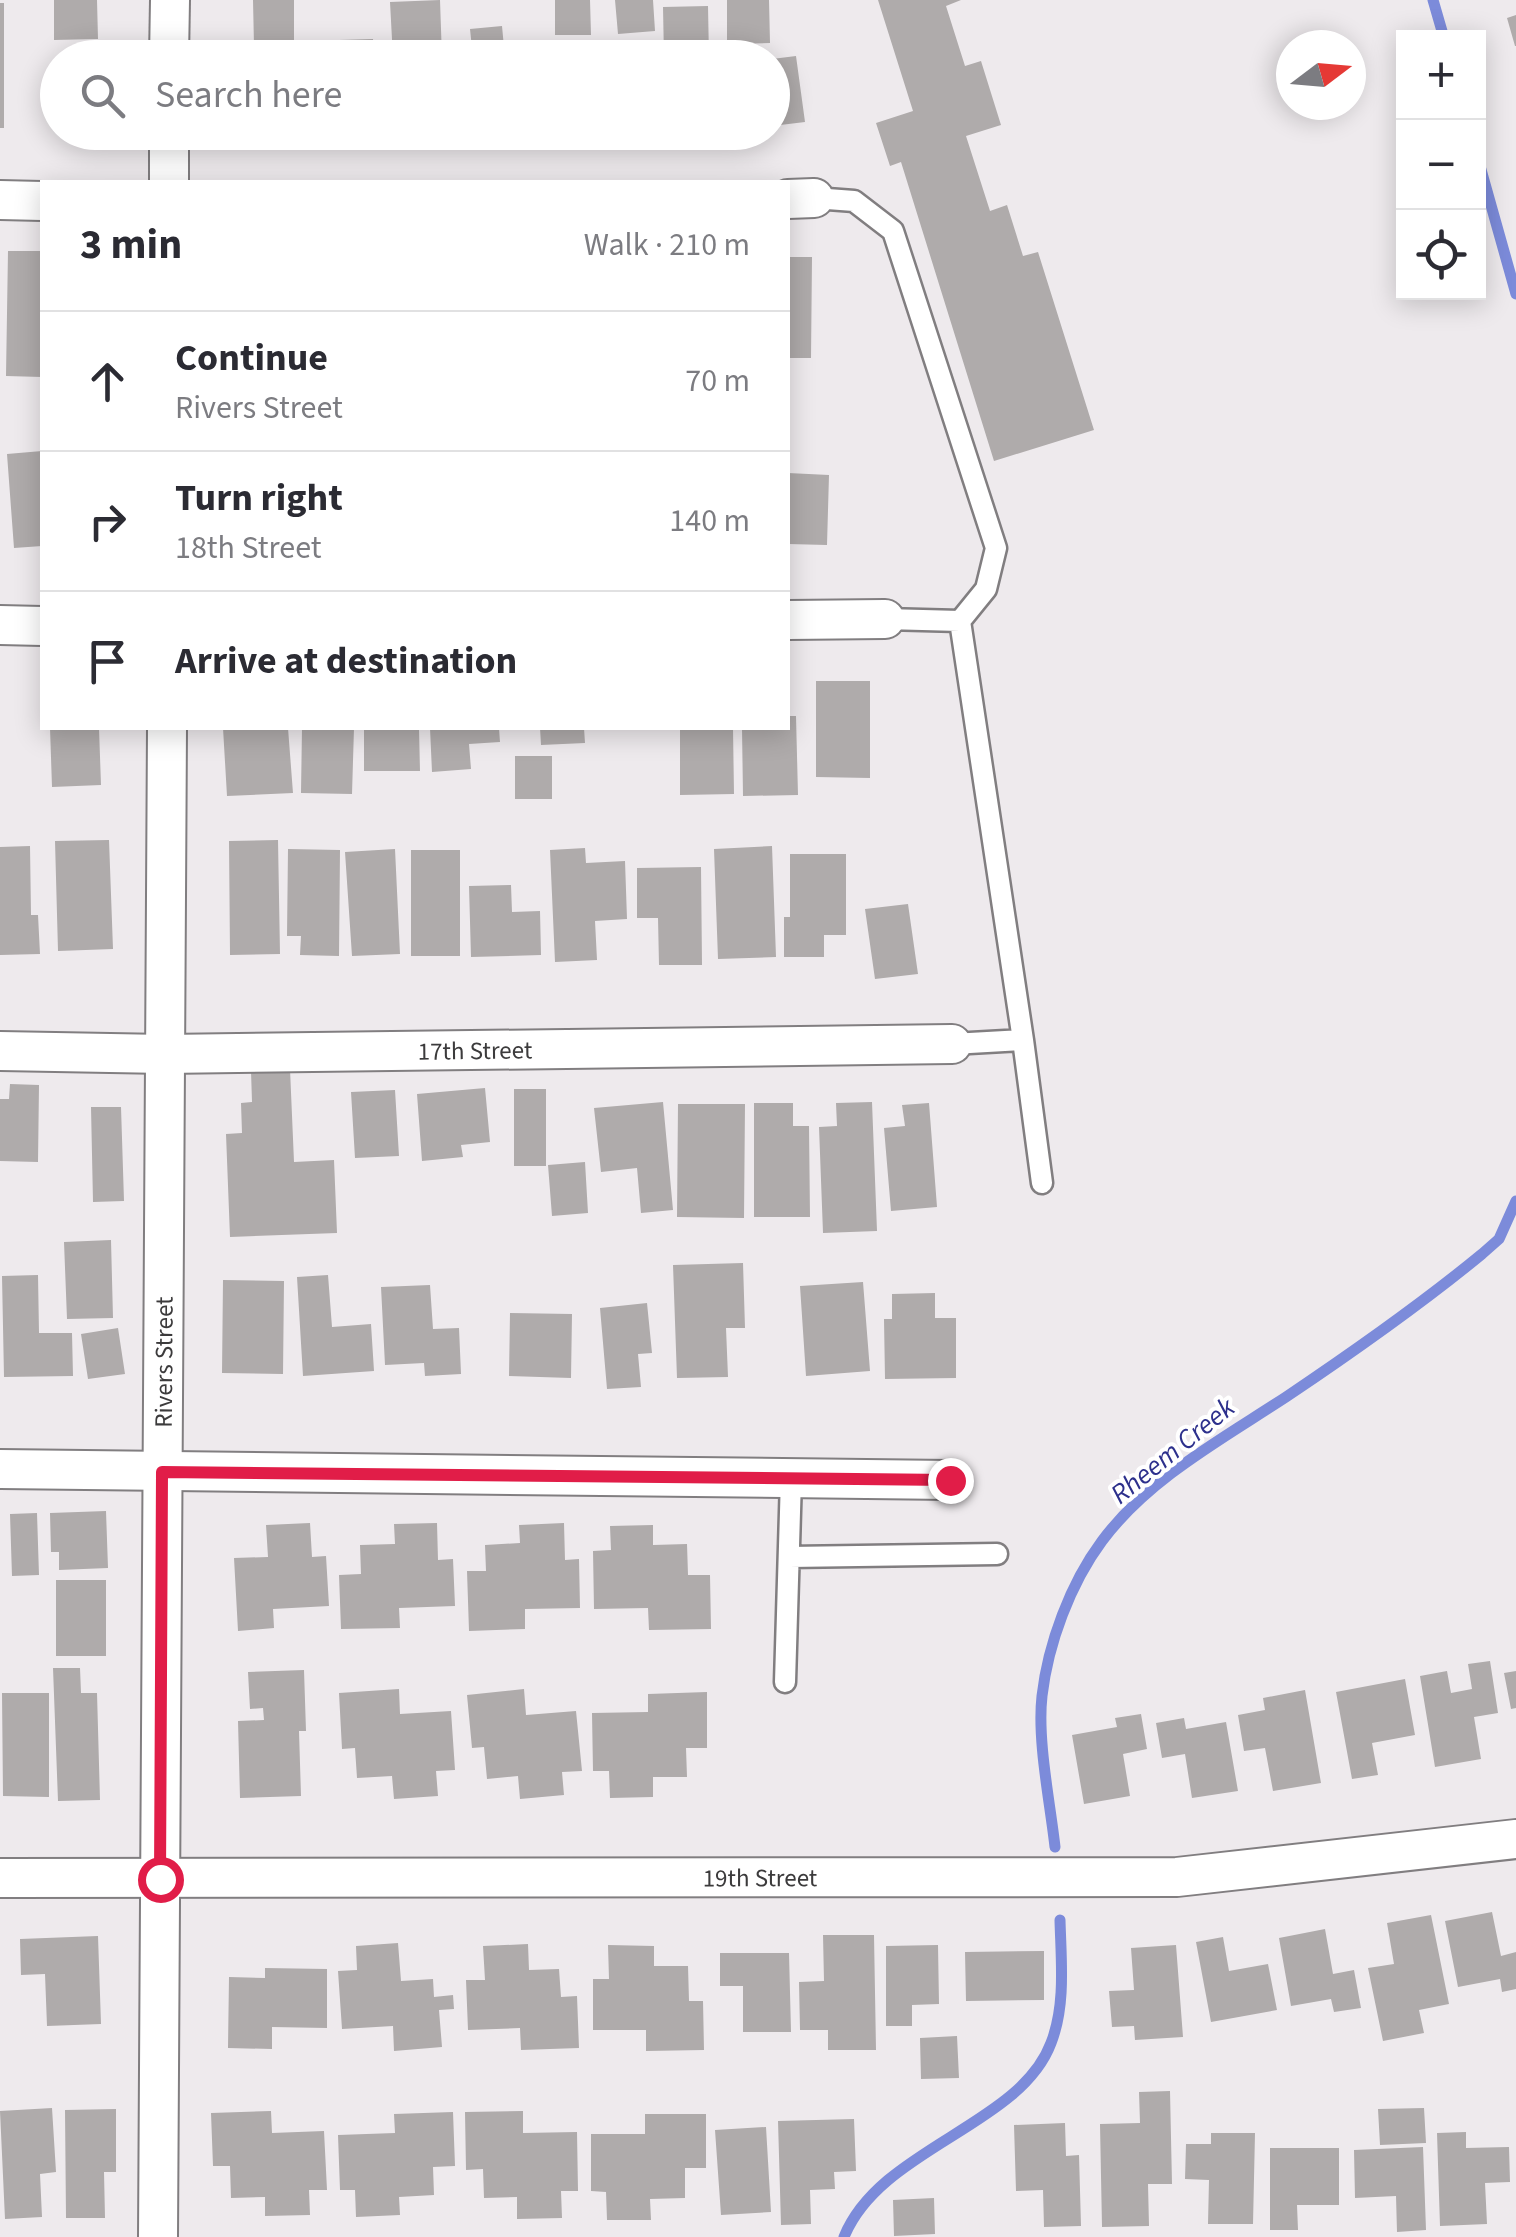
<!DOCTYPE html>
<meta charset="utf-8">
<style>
:root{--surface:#fff;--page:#f2f2f3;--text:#2b2b33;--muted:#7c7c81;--line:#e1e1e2}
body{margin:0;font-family:"Source Sans 3",sans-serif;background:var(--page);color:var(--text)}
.controls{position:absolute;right:30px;top:30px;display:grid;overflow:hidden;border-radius:0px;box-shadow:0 5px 25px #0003}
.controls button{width:90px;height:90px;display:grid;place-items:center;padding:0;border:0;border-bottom:2px solid var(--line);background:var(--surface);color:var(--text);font:50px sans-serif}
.compass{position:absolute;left:1276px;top:30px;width:90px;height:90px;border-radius:50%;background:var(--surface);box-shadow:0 5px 25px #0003;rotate:74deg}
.stop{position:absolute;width:30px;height:30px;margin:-22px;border:8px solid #e11d48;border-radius:50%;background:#fff}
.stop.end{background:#e11d48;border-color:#fff;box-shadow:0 2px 10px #0008}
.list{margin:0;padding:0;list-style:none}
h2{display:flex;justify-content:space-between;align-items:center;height:130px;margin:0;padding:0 40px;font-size:42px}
h2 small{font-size:32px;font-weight:400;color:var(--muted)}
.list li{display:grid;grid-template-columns:65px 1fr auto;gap:30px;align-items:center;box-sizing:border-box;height:140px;padding:0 40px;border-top:2px solid var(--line)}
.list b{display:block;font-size:38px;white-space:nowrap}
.list p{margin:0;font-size:32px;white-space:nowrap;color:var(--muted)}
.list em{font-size:32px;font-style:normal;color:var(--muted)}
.icon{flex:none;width:55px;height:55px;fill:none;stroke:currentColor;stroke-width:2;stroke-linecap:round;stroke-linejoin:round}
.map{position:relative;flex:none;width:1516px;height:2237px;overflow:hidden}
.search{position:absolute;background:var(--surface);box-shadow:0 5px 25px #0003;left:40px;top:40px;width:750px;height:110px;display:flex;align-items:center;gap:25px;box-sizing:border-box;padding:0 35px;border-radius:55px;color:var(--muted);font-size:38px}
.panel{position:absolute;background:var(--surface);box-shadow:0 5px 25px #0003;left:40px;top:180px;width:750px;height:550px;border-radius:0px}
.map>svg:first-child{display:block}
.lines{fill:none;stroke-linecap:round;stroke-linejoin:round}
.stream{stroke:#7c8bda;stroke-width:11}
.building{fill:#afabab}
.service-casing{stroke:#817e80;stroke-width:25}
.minor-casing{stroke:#817e80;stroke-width:42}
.service{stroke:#fff;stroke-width:20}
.minor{stroke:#fff;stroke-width:38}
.route{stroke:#e11d48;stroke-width:12}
.labels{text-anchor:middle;stroke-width:8;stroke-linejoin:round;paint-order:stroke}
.street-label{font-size:25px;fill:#3c3b3c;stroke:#fff}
.water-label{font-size:28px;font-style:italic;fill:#2d308c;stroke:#fff}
</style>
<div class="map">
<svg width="1516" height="2237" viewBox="0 0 1516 2237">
<rect width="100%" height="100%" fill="#eeeaed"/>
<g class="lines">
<!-- stream -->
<path class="stream" d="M1433 0 1444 38
M1478 159 1516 294
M1055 1847C1050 1802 1037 1740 1042 1696 1048 1644 1070 1584 1102 1541 1148 1479 1222 1439 1286 1397 1353 1352 1420 1305 1482 1254L1499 1239 1516 1201
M844 2237C880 2148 1020 2126 1051 2043 1066 2005 1061 1960 1060 1920"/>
</g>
<!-- building -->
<path class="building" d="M54 0H97L98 39 54 40Z
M253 0H294V46H254Z
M440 0 442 58H393L390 2Z
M555 0H590L591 35H555Z
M615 0H653L655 31 618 34Z
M727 0H769L770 43 727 44Z
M878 0H961L946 6 965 66 981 61 1001 125 966 136 990 211 1007 205 1023 256 1038 252 1094 430 994 461 901 162 890 166 876 123 913 111Z
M0 3H4V128H0Z
M708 6 709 58H664L663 7Z
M1516 15V46H1515L1507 18Z
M502 26 505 58H473L470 29Z
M373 39 374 58H305V41Z
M559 46 560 58H512L511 51Z
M597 46H641V58H597Z
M796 56 805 122 772 126V59Z
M8 251H42V377L6 376Z
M788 257H812L811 358H788Z
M42 451V546L14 548 7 454Z
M788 473 829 475 827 545 788 544Z
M816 681H870V778L816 777Z
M788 716H796L798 795 743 796 742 728H788Z
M50 728H99L101 785 52 787Z
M223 728H288L293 793 227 796Z
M302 728H354L352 794 301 793Z
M364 728H419L420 771H364Z
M430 728H499L500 742 469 744 471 769 432 772Z
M540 728H584L585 743 541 745Z
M680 728H733L734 794 680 795Z
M515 756H552V799H515Z
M109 840 113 949 58 951 55 841Z
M278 840 280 954 230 955 229 841Z
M30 846 31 915H38L40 954 0 955V847Z
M772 846 776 957 718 959 714 849Z
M585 848 586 863 625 861 627 919 595 921 597 960 555 962 550 850Z
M288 849 340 850 339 956 300 955 301 936H287Z
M395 849 400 954 352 956 345 852Z
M411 850H460V956H411Z
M790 854H846V935H824V957H784V917H790Z
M701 867 702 965H659L658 918H637V868Z
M511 885 512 912 540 911 541 955 471 957 469 886Z
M908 904 918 974 875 979 865 909Z
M290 1069 294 1162 334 1160 337 1233 230 1237 226 1134 242 1133 241 1103 252 1102 251 1071Z
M10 1084 39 1085 38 1162 0 1161V1099H9Z
M485 1088 490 1142 461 1145 463 1157 422 1161 417 1094Z
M514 1089H546V1166H514Z
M395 1090 399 1156 355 1158 351 1092Z
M663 1102 673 1210 641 1213 637 1168 601 1172 594 1108Z
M872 1102 877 1231 823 1233 819 1127 837 1126 836 1103Z
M754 1103H793V1126H809L810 1217H754Z
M929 1103 937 1207 891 1211 884 1128 905 1126 902 1105Z
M678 1104H745L744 1218 677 1217Z
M91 1107H121L124 1201 93 1202Z
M585 1162 588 1213 552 1216 548 1165Z
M111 1240 113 1318 67 1319 64 1242Z
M743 1263 745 1328H726L728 1377 677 1378 673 1265Z
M38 1275 39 1333H72L73 1376 4 1377 2 1276Z
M328 1275 332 1327 371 1324 374 1371 303 1376 297 1277Z
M223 1280 284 1281 283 1374 222 1373Z
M863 1282 870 1371 806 1376 800 1286Z
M430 1285 433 1329 459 1328 461 1374 425 1376 424 1363 385 1365 381 1287Z
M935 1293V1318H956V1378L885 1379 884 1319H892V1294Z
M647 1303 652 1353 638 1354 641 1387 607 1389 600 1308Z
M510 1313 572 1314 571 1378 509 1376Z
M118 1328 125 1374 88 1379 81 1334Z
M106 1511 108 1568 59 1570V1552H51L50 1513Z
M37 1513 39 1575 12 1576 10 1514Z
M310 1523 312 1557 326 1556 329 1606 273 1609 274 1628 238 1631 234 1558 268 1557 266 1525Z
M437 1523 438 1560 453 1559 455 1606 399 1608 400 1628 341 1629 339 1575 361 1574 360 1545 395 1544 394 1524Z
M564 1523 565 1560 579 1559 580 1608 525 1609V1629L469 1631 467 1571H486L485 1545 520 1543 519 1525Z
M653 1525V1545L687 1544 688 1575H710L711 1629 649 1630 648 1608 594 1609 593 1551 611 1550 610 1526Z
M56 1580H106V1656H56Z
M1490 1661 1498 1713 1474 1717 1481 1759 1435 1767 1420 1676 1447 1671 1451 1693 1472 1689 1468 1664Z
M53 1668H80L81 1693H97L100 1800 58 1801Z
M304 1670 306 1731H299L301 1796 240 1798 238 1721 264 1720 263 1708 250 1709 248 1672Z
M1516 1671V1708L1511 1709 1504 1673Z
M1405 1679 1415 1735 1372 1743 1378 1775 1352 1779 1336 1692Z
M399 1689 400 1714 451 1711 455 1770 436 1771 438 1796 394 1799 392 1776 357 1778 355 1748 342 1749 339 1693Z
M524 1689 526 1715 576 1711 582 1771 562 1772 564 1795 520 1799 518 1776 487 1779 484 1747 472 1748 467 1695Z
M1305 1690 1321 1783 1273 1791 1265 1748 1244 1751 1238 1715 1265 1710 1263 1698Z
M707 1692V1748H686L687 1777H653V1797L610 1798 609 1771H593L592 1713 648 1712V1694Z
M2 1693H49V1797L3 1796Z
M1141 1714 1147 1749 1123 1754 1130 1796 1084 1804 1072 1735 1117 1727 1115 1718Z
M1184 1718 1186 1729 1226 1722 1238 1791 1192 1798 1185 1754 1162 1758 1156 1723Z
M1492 1912 1501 1956 1516 1952V1989L1502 1992 1500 1979 1458 1987 1445 1921Z
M1431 1915 1449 2004 1419 2010 1424 2033 1383 2041 1368 1968 1394 1964 1387 1923Z
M1325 1929 1333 1974 1354 1970 1361 2008 1334 2012 1331 1999 1291 2006 1279 1938Z
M823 1935H874L876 2050H828V2030H800L799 1982 824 1981Z
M98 1936 101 2024 47 2026 45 1974 21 1975 20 1939Z
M1223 1937 1229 1971 1268 1964 1277 2010 1211 2022 1196 1942Z
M398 1943 401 1981 433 1979 434 1997 453 1995 454 2009 439 2010 442 2047 394 2051 393 2026 342 2029 338 1971 357 1970 356 1946Z
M528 1944 529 1970 559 1969 561 1997 577 1996 579 2048 521 2050 520 2028 468 2030 466 1980H485L483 1946Z
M608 1945 654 1946V1966H688L689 2001H703L704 2050 646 2051V2030H593V1979H609Z
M938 1945 939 2004 912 2005V2026H886V1946Z
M1176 1945 1183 2037 1135 2040 1134 2026 1112 2027 1109 1991 1134 1990 1131 1948Z
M1044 1951V2000L966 2001 965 1952Z
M720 1953H789L791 2032H743V1986H720Z
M265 1968 327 1969V2028L272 2027V2049L228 2048 229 1977 265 1978Z
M957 2036 959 2078 921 2079 920 2038Z
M1170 2091 1172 2184H1148L1149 2226 1102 2227 1100 2124 1140 2123 1139 2092Z
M52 2108 56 2172 40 2174 42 2217 5 2219 0 2111Z
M1424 2108 1426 2143 1380 2145 1378 2109Z
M116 2109V2172H104L105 2218H66L65 2110Z
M271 2111 272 2133 324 2131 327 2190H309L310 2215 265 2216V2197L231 2198 230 2166H213L211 2113Z
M523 2111V2133L577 2132 578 2191H561L562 2218 517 2219V2197L484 2198 483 2169 466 2170 465 2112Z
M453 2112 455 2166 433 2167 434 2195 399 2197 400 2215 356 2217 355 2190H340L338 2135 395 2133 394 2114Z
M645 2114H706V2168H685V2198L650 2199 651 2220H607L606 2192 591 2191V2134H645Z
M854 2119 856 2171 834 2172 835 2189 810 2190 811 2224 781 2225 778 2121Z
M1065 2123 1066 2156 1079 2155 1081 2226 1044 2227 1043 2190 1016 2191 1014 2125Z
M766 2127 771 2212 721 2215 715 2130Z
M1466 2132V2148L1509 2147 1510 2182 1485 2183 1487 2224 1440 2226 1437 2133Z
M1211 2133H1255L1253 2224H1208L1209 2180 1185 2179 1186 2144H1211Z
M1423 2147 1426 2230 1397 2232 1396 2196 1355 2198 1354 2150Z
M1270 2148H1339V2205H1297L1298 2230H1270Z
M934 2198 935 2234 894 2236 893 2200Z"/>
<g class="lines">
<!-- service casing -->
<g class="service-casing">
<path id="service" d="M814 198 854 201 893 231 996 548 986 589 960 621 1023 1040 952 1044
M885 619 960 621
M1023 1040 1042 1183
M789 1557 997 1554
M785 1682 791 1478"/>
</g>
<!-- minor casing -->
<g class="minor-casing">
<g id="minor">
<path d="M169 58 170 0"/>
<path d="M169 182V132"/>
<path d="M788 199 814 198"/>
<path d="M0 200 42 201"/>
<path d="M788 620 885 619"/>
<path d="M0 625 42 626"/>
<path id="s1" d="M0 1051 165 1054 952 1044"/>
<path d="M0 1469 950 1480"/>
<path id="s2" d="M0 1878 1177 1877 1516 1839"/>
<path id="s3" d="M158 2237 167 728"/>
</g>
</g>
<!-- service -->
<use href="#service" class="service"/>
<!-- minor -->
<use href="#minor" class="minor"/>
</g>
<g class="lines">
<!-- route -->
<path class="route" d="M160 1879 162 1472 950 1480"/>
</g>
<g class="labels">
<!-- street labels -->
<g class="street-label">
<text dy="9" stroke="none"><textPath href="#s1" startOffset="475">17th Street</textPath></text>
<text dy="9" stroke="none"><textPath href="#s3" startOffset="875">Rivers Street</textPath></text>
<text dy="9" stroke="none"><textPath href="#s2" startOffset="760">19th Street</textPath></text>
</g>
<!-- water labels -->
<g class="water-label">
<text transform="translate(1172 1450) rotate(-39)" y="10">Rheem Creek</text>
</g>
</g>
</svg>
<div class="controls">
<button>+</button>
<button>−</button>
<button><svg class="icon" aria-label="locate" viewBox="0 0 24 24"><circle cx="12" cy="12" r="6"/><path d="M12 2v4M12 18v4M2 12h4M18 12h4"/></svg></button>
</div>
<svg class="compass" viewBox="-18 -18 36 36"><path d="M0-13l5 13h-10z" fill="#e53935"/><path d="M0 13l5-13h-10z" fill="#7c7c81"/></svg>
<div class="stop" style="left:160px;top:1879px"></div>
<div class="stop end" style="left:950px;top:1480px"></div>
<div class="search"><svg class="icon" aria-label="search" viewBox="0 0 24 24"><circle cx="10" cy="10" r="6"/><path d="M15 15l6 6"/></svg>Search here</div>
<section class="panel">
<h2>3 min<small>Walk · 210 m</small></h2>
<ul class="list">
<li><svg class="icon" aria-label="ahead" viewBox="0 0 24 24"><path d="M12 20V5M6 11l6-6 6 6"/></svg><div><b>Continue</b><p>Rivers Street</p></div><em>70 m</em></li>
<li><svg class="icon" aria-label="right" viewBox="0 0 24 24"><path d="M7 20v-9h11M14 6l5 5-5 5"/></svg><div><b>Turn right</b><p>18th Street</p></div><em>140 m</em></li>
<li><svg class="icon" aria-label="arrive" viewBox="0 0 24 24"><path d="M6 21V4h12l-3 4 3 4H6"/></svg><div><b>Arrive at destination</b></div></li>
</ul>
</section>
</div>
